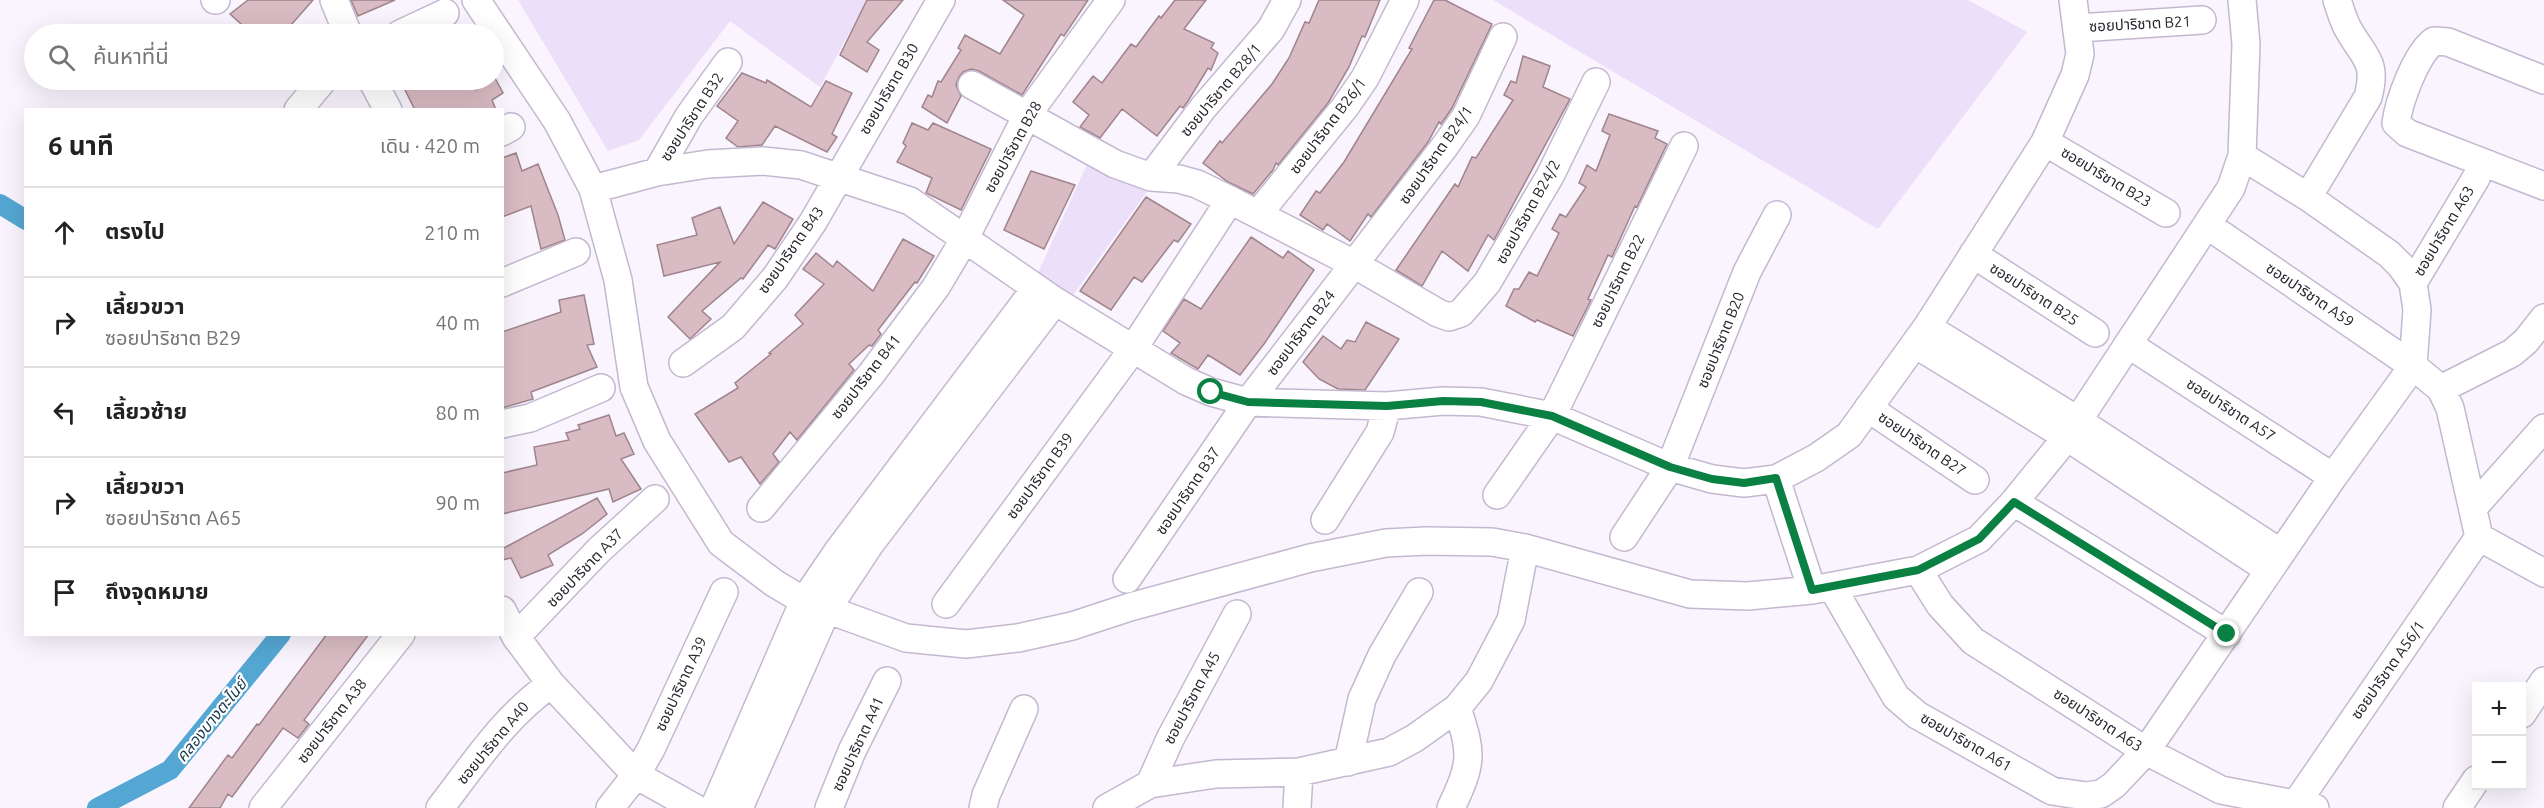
<!DOCTYPE html>
<html lang="th">
<meta charset="utf-8">
<style>
:root{--surface:#fff;--page:#f6f6f6;--text:#222;--muted:#767676;--line:#e0e0e0}
body{margin:0;font-family:Ubuntu,"Noto Sans Thai",sans-serif;background:var(--page);color:var(--text)}
.controls{position:absolute;right:18px;bottom:18px;display:grid;overflow:hidden;border-radius:0px;box-shadow:0 6px 24px #0002}
.controls button{width:54px;height:54px;display:grid;place-items:center;padding:0;border:0;border-bottom:2px solid var(--line);background:var(--surface);color:var(--text);font:30px sans-serif}
.stop{position:absolute;width:18px;height:18px;margin:-14px;border:4px solid #0b8043;border-radius:50%;background:#fff}
.stop.end{background:#0b8043;border-color:#fff;box-shadow:0 2px 6px #0008}
.list{margin:0;padding:0;list-style:none}
h2{display:flex;justify-content:space-between;align-items:center;height:78px;margin:0;padding:0 24px;font-size:26px}
h2 small{font-size:20px;font-weight:400;color:var(--muted)}
.list li{display:grid;grid-template-columns:39px 1fr auto;gap:18px;align-items:center;box-sizing:border-box;height:90px;padding:0 24px;border-top:2px solid var(--line)}
.list b{display:block;font-size:22px;white-space:nowrap}
.list p{margin:0;font-size:20px;white-space:nowrap;color:var(--muted)}
.list em{font-size:20px;font-style:normal;color:var(--muted)}
.icon{flex:none;width:33px;height:33px;fill:none;stroke:currentColor;stroke-width:2;stroke-linecap:round;stroke-linejoin:round}
.map{position:relative;flex:none;width:2544px;height:808px;overflow:hidden}
.search{position:absolute;background:var(--surface);box-shadow:0 6px 24px #0002;left:24px;top:24px;width:480px;height:66px;display:flex;align-items:center;gap:15px;box-sizing:border-box;padding:0 21px;border-radius:33px;color:var(--muted);font-size:22px}
.panel{position:absolute;background:var(--surface);box-shadow:0 6px 24px #0002;left:24px;top:108px;width:480px;height:528px;border-radius:0px}
.map>svg:first-child{display:block}
.green{fill:#ecdff9}
.lines{fill:none;stroke-linecap:round;stroke-linejoin:round}
.canal{stroke:#54a7d3;stroke-width:20}
.building{fill:#d9bbc3;stroke:#9f848c;stroke-width:1.5}
.minor-casing{stroke:#c4b8d0;stroke-width:30}
.minor{stroke:#fff;stroke-width:27}
.route{stroke:#0b8043;stroke-width:8}
.labels{text-anchor:middle;stroke-width:4.5;stroke-linejoin:round;paint-order:stroke}
.street-label{font-size:15px;fill:#2a252e;stroke:#fff}
.water-label{font-size:16px;font-style:italic;fill:#183c4f;stroke:#fff}
</style>
<div class="map">
<svg width="2544" height="808" viewBox="0 0 2544 808">
<rect width="100%" height="100%" fill="#f9f4fe"/>
<!-- green -->
<path class="green" d="M518 0H867L820 87 730 21 639 140 608 151Z
M1493 0H1968L2027 32 1878 229Z
M1089 160 1153 183 1069 301 1037 275Z"/>
<g class="lines">
<!-- canal -->
<path class="canal" d="M0 204 26 220
M97 808 170 770 281 634"/>
</g>
<!-- building -->
<path class="building" d="M248 0H313L283 34H230L241 24 230 14Z
M351 0H395L358 16Z
M867 0H903L867 42 879 50 867 72 840 55Z
M1003 0H1088L1064 36 1061 34 1022 95 979 71 971 69 963 72 959 77 956 85 961 96 947 123 922 107 928 95 932 97 938 81 941 82 961 50 958 48 965 35 1000 54 1024 15Z
M1175 0H1206L1184 29 1214 43 1211 48 1218 53 1211 70 1208 68 1188 101 1183 108 1180 106 1157 136 1122 109 1100 138 1080 127 1089 115 1073 102 1093 76 1102 83 1131 44 1136 47 1159 16 1161 18Z
M1319 0H1380L1365 37 1362 36 1349 67 1328 103 1278 165 1276 163 1273 170 1253 194 1228 182 1203 163 1220 141 1222 143 1272 84 1289 58 1305 22 1309 23Z
M1434 0H1445L1492 24 1452 108 1441 124 1439 122 1428 142 1371 217 1368 214 1350 241 1327 224 1323 230 1300 215 1316 191 1320 193 1344 162 1412 49 1409 48Z
M1523 56 1550 66 1543 87 1570 99 1494 240 1488 235 1468 271 1442 251 1422 286 1396 270 1455 184 1458 187 1472 157 1476 158 1513 100 1504 95 1511 81 1516 83Z
M742 73 766 83 767 80 811 107 826 81 852 93 832 134 837 137 827 152 775 126 762 145 738 147 726 138 738 121 717 106Z
M495 78 503 93 492 100 496 110H415L400 80H471L476 90Z
M1609 114 1658 131 1655 138 1667 144 1637 207 1635 206 1612 257 1608 255 1588 299 1591 300 1573 336 1537 320 1535 322 1506 306 1514 289H1519L1529 272 1537 276 1559 233 1552 229 1560 214 1566 217 1586 187 1579 183 1587 165 1596 171 1610 135 1602 131Z
M912 123 928 130 933 123 991 149 961 210 926 193 932 178 897 162 906 146 903 143Z
M516 153 522 171 538 164 558 215 565 240 541 249 531 206 502 217V158Z
M1031 171 1075 185 1044 249 1004 230Z
M1146 197 1191 224 1178 242 1174 240 1142 282 1134 277 1111 310 1080 291Z
M763 202 793 219 775 249 768 245 743 279 741 278 702 311 711 319 690 339 668 317 720 262 664 276 657 245 697 235 692 218 720 207 734 244Z
M1251 237 1283 258 1288 251 1314 270 1264 344 1240 375 1208 355 1198 369 1171 353 1180 343 1163 331 1184 299 1201 309Z
M903 239 934 256 917 283 915 282 878 330 881 334 872 346 869 345 849 364 854 370 797 440 790 432 773 454 779 462 760 484 741 457 729 462 695 414 738 388 735 383 771 354 769 353 803 324 795 315 824 284 803 269 816 253 833 267 837 261 873 291Z
M584 295 594 344 587 345 597 367 531 392 533 399 502 408V332L561 312 559 300Z
M1366 322 1399 339 1365 390 1338 389 1319 379 1303 362 1323 336 1341 349 1347 340 1355 342Z
M609 415 616 436 624 433 634 454 621 459 641 489 613 502 609 489 502 514V473L537 465 534 447 569 440 566 433 580 429 578 425Z
M597 498 607 514 582 534 548 555 553 565 521 578 511 558 502 560V549Z
M327 634H369L304 720 309 724 298 738 283 728 232 797 228 794 220 808H189L228 755 232 758 257 724 259 725Z"/>
<g class="lines">
<!-- minor casing -->
<g class="minor-casing">
<path id="minor" d="M215 0H216
M334 0 348 34
M476 0 557 121 593 189 618 280 634 387 657 441 721 543 774 583 804 601 906 638 966 644 1018 638 1072 626 1130 607 1310 558 1386 543 1426 541 1492 542 1525 548 1690 594 1748 596 1812 590 1918 570 1979 539 2014 502 2067 437 2231 188 2242 156 2246 44 2242 0
M2078 28 2202 20
M400 34 445 13
M372 80 388 110
M2544 80 2448 42 2434 41C2416 54 2399 101 2396 123L2407 133 2544 186
M972 85 1115 164 1151 177 1179 179 1197 184 1230 200 1354 264 1438 313 1449 317 1461 313 1487 283 1550 176 1596 82
M298 110 323 80
M502 132 511 127
M2045 142 2166 213
M657 172 689 116 728 62
M1151 177 1203 108 1271 29 1287 0
M593 189 657 172 708 164 763 161 801 165 910 201 1055 301 1186 381 1211 392 1248 402 1387 406 1443 401 1481 402 1552 416 1670 467 1712 479 1744 483 1776 479 1816 458 1849 435 1927 327 2045 142 2075 75 2080 54 2073 0
M2308 197 2368 97C2378 60 2363 57 2347 27 2343 19 2340 9 2337 0
M1258 214 1345 107 1365 78 1405 0
M2207 225 2413 366 2441 389 2450 408 2479 537 2544 573
M1973 254 2095 333
M502 283 576 252
M2413 283 2476 178
M1927 327 2077 420 2281 553
M1915 344 2067 437 2269 570
M2128 344 2333 477
M683 363 733 327 775 278 813 222 941 0
M2441 389 2512 353 2526 341 2544 318
M1868 408 1975 480
M502 424 530 418 601 388
M1776 479 1812 590
M1497 495 1552 416 1684 146
M2014 502 2227 634
M761 508 872 373 936 287 964 240 1027 115 1111 0
M2473 508 2544 428
M1325 520 1380 432 1387 406
M1624 537 1670 467 1747 272 1777 215
M1918 570 1940 605 1973 641 2146 751 2221 790 2315 808
M1127 579 1248 402 1445 146 1466 116 1503 37
M1832 587 1896 697 1917 715 2052 791 2086 796 2101 794 2114 785 2146 751 2333 477 2413 366 2417 310 2413 283 2401 266 2389 254 2308 197 2242 156
M946 604 1133 349 1230 200
M502 610 516 637 551 684 636 775 695 808
M516 637 599 550 655 499
M2522 714 2544 681
M1348 762 1362 699 1382 655 1419 592
M1150 784 1170 739 1237 614
M263 808 401 634
M440 808C474 764 505 716 551 684
M610 808 636 775 651 749 724 592
M714 808 804 601 838 551 1036 288
M739 808 827 609 870 544 1055 301
M829 808 852 751 887 681
M983 808 986 795 1024 709
M1107 808 1150 784 1216 774 1299 772 1389 752 1415 738 1457 708 1479 681 1511 620 1525 548
M1297 808 1299 772
M1451 808C1472 763 1473 755 1457 708
M2293 808 2479 537
M2457 808 2476 780"/>
</g>
<!-- minor -->
<use href="#minor" class="minor"/>
</g>
<g class="lines">
<!-- route -->
<path class="route" d="M1211 392 1248 402 1387 406 1443 401 1481 402 1552 416 1670 467 1712 479 1744 483 1776 478 1812 590 1918 570 1979 539 2014 502 2227 634"/>
</g>
<g class="labels">
<!-- street labels -->
<g class="street-label">
<text transform="translate(2140 24) rotate(-3)" y="5">ซอยปาริชาต B21</text>
<text transform="translate(889 89) rotate(-60)" y="5">ซอยปาริชาต B30</text>
<text transform="translate(1221 90) rotate(-50)" y="5">ซอยปาริชาต B28/1</text>
<text transform="translate(692 117) rotate(-57)" y="5">ซอยปาริชาต B32</text>
<text transform="translate(1328 126) rotate(-53)" y="5">ซอยปาริชาต B26/1</text>
<text transform="translate(1013 147) rotate(-61)" y="5">ซอยปาริชาต B28</text>
<text transform="translate(1436 155) rotate(-55)" y="5">ซอยปาริชาต B24/1</text>
<text transform="translate(2106 177) rotate(31)" y="5">ซอยปาริชาต B23</text>
<text transform="translate(1528 212) rotate(-61)" y="5">ซอยปาริชาต B24/2</text>
<text transform="translate(2444 231) rotate(-59)" y="5">ซอยปาริชาต A63</text>
<text transform="translate(791 250) rotate(-55)" y="5">ซอยปาริชาต B43</text>
<text transform="translate(1618 281) rotate(-64)" y="5">ซอยปาริชาต B22</text>
<text transform="translate(2034 294) rotate(33)" y="5">ซอยปาริชาต B25</text>
<text transform="translate(2310 295) rotate(34)" y="5">ซอยปาริชาต A59</text>
<text transform="translate(1301 333) rotate(-53)" y="5">ซอยปาริชาต B24</text>
<text transform="translate(1721 340) rotate(-68)" y="5">ซอยปาริชาต B20</text>
<text transform="translate(866 377) rotate(-52)" y="5">ซอยปาริชาต B41</text>
<text transform="translate(2231 410) rotate(33)" y="5">ซอยปาริชาต A57</text>
<text transform="translate(1922 444) rotate(34)" y="5">ซอยปาริชาต B27</text>
<text transform="translate(1040 476) rotate(-54)" y="5">ซอยปาริชาต B39</text>
<text transform="translate(1188 491) rotate(-56)" y="5">ซอยปาริชาต B37</text>
<text transform="translate(585 568) rotate(-46)" y="5">ซอยปาริชาต A37</text>
<text transform="translate(2388 670) rotate(-55)" y="5">ซอยปาริชาต A56/1</text>
<text transform="translate(681 684) rotate(-65)" y="5">ซอยปาริชาต A39</text>
<text transform="translate(1192 698) rotate(-62)" y="5">ซอยปาริชาต A45</text>
<text transform="translate(2098 720) rotate(33)" y="5">ซอยปาริชาต A63</text>
<text transform="translate(332 721) rotate(-52)" y="5">ซอยปาริชาต A38</text>
<text transform="translate(1966 742) rotate(30)" y="5">ซอยปาริชาต A61</text>
<text transform="translate(493 743) rotate(-50)" y="5">ซอยปาริชาต A40</text>
<text transform="translate(858 744) rotate(-65)" y="5">ซอยปาริชาต A41</text>
</g>
<!-- water labels -->
<g class="water-label">
<text transform="translate(211 720) rotate(-51)" y="6">คลองบางตะไนย์</text>
</g>
</g>
</svg>
<div class="controls">
<button>+</button>
<button>−</button>
</div>
<div class="stop" style="left:1211px;top:392px"></div>
<div class="stop end" style="left:2227px;top:634px"></div>
<div class="search"><svg class="icon" aria-label="search" viewBox="0 0 24 24"><circle cx="10" cy="10" r="6"/><path d="M15 15l6 6"/></svg>ค้นหาที่นี่</div>
<section class="panel">
<h2>6 นาที<small>เดิน · 420 m</small></h2>
<ul class="list">
<li><svg class="icon" aria-label="ahead" viewBox="0 0 24 24"><path d="M12 20V5M6 11l6-6 6 6"/></svg><div><b>ตรงไป</b></div><em>210 m</em></li>
<li><svg class="icon" aria-label="right" viewBox="0 0 24 24"><path d="M7 20v-9h11M14 6l5 5-5 5"/></svg><div><b>เลี้ยวขวา</b><p>ซอยปาริชาต B29</p></div><em>40 m</em></li>
<li><svg class="icon" aria-label="left" viewBox="0 0 24 24"><path d="M17 20v-9H6M10 6l-5 5 5 5"/></svg><div><b>เลี้ยวซ้าย</b></div><em>80 m</em></li>
<li><svg class="icon" aria-label="right" viewBox="0 0 24 24"><path d="M7 20v-9h11M14 6l5 5-5 5"/></svg><div><b>เลี้ยวขวา</b><p>ซอยปาริชาต A65</p></div><em>90 m</em></li>
<li><svg class="icon" aria-label="arrive" viewBox="0 0 24 24"><path d="M6 21V4h12l-3 4 3 4H6"/></svg><div><b>ถึงจุดหมาย</b></div></li>
</ul>
</section>
</div>
